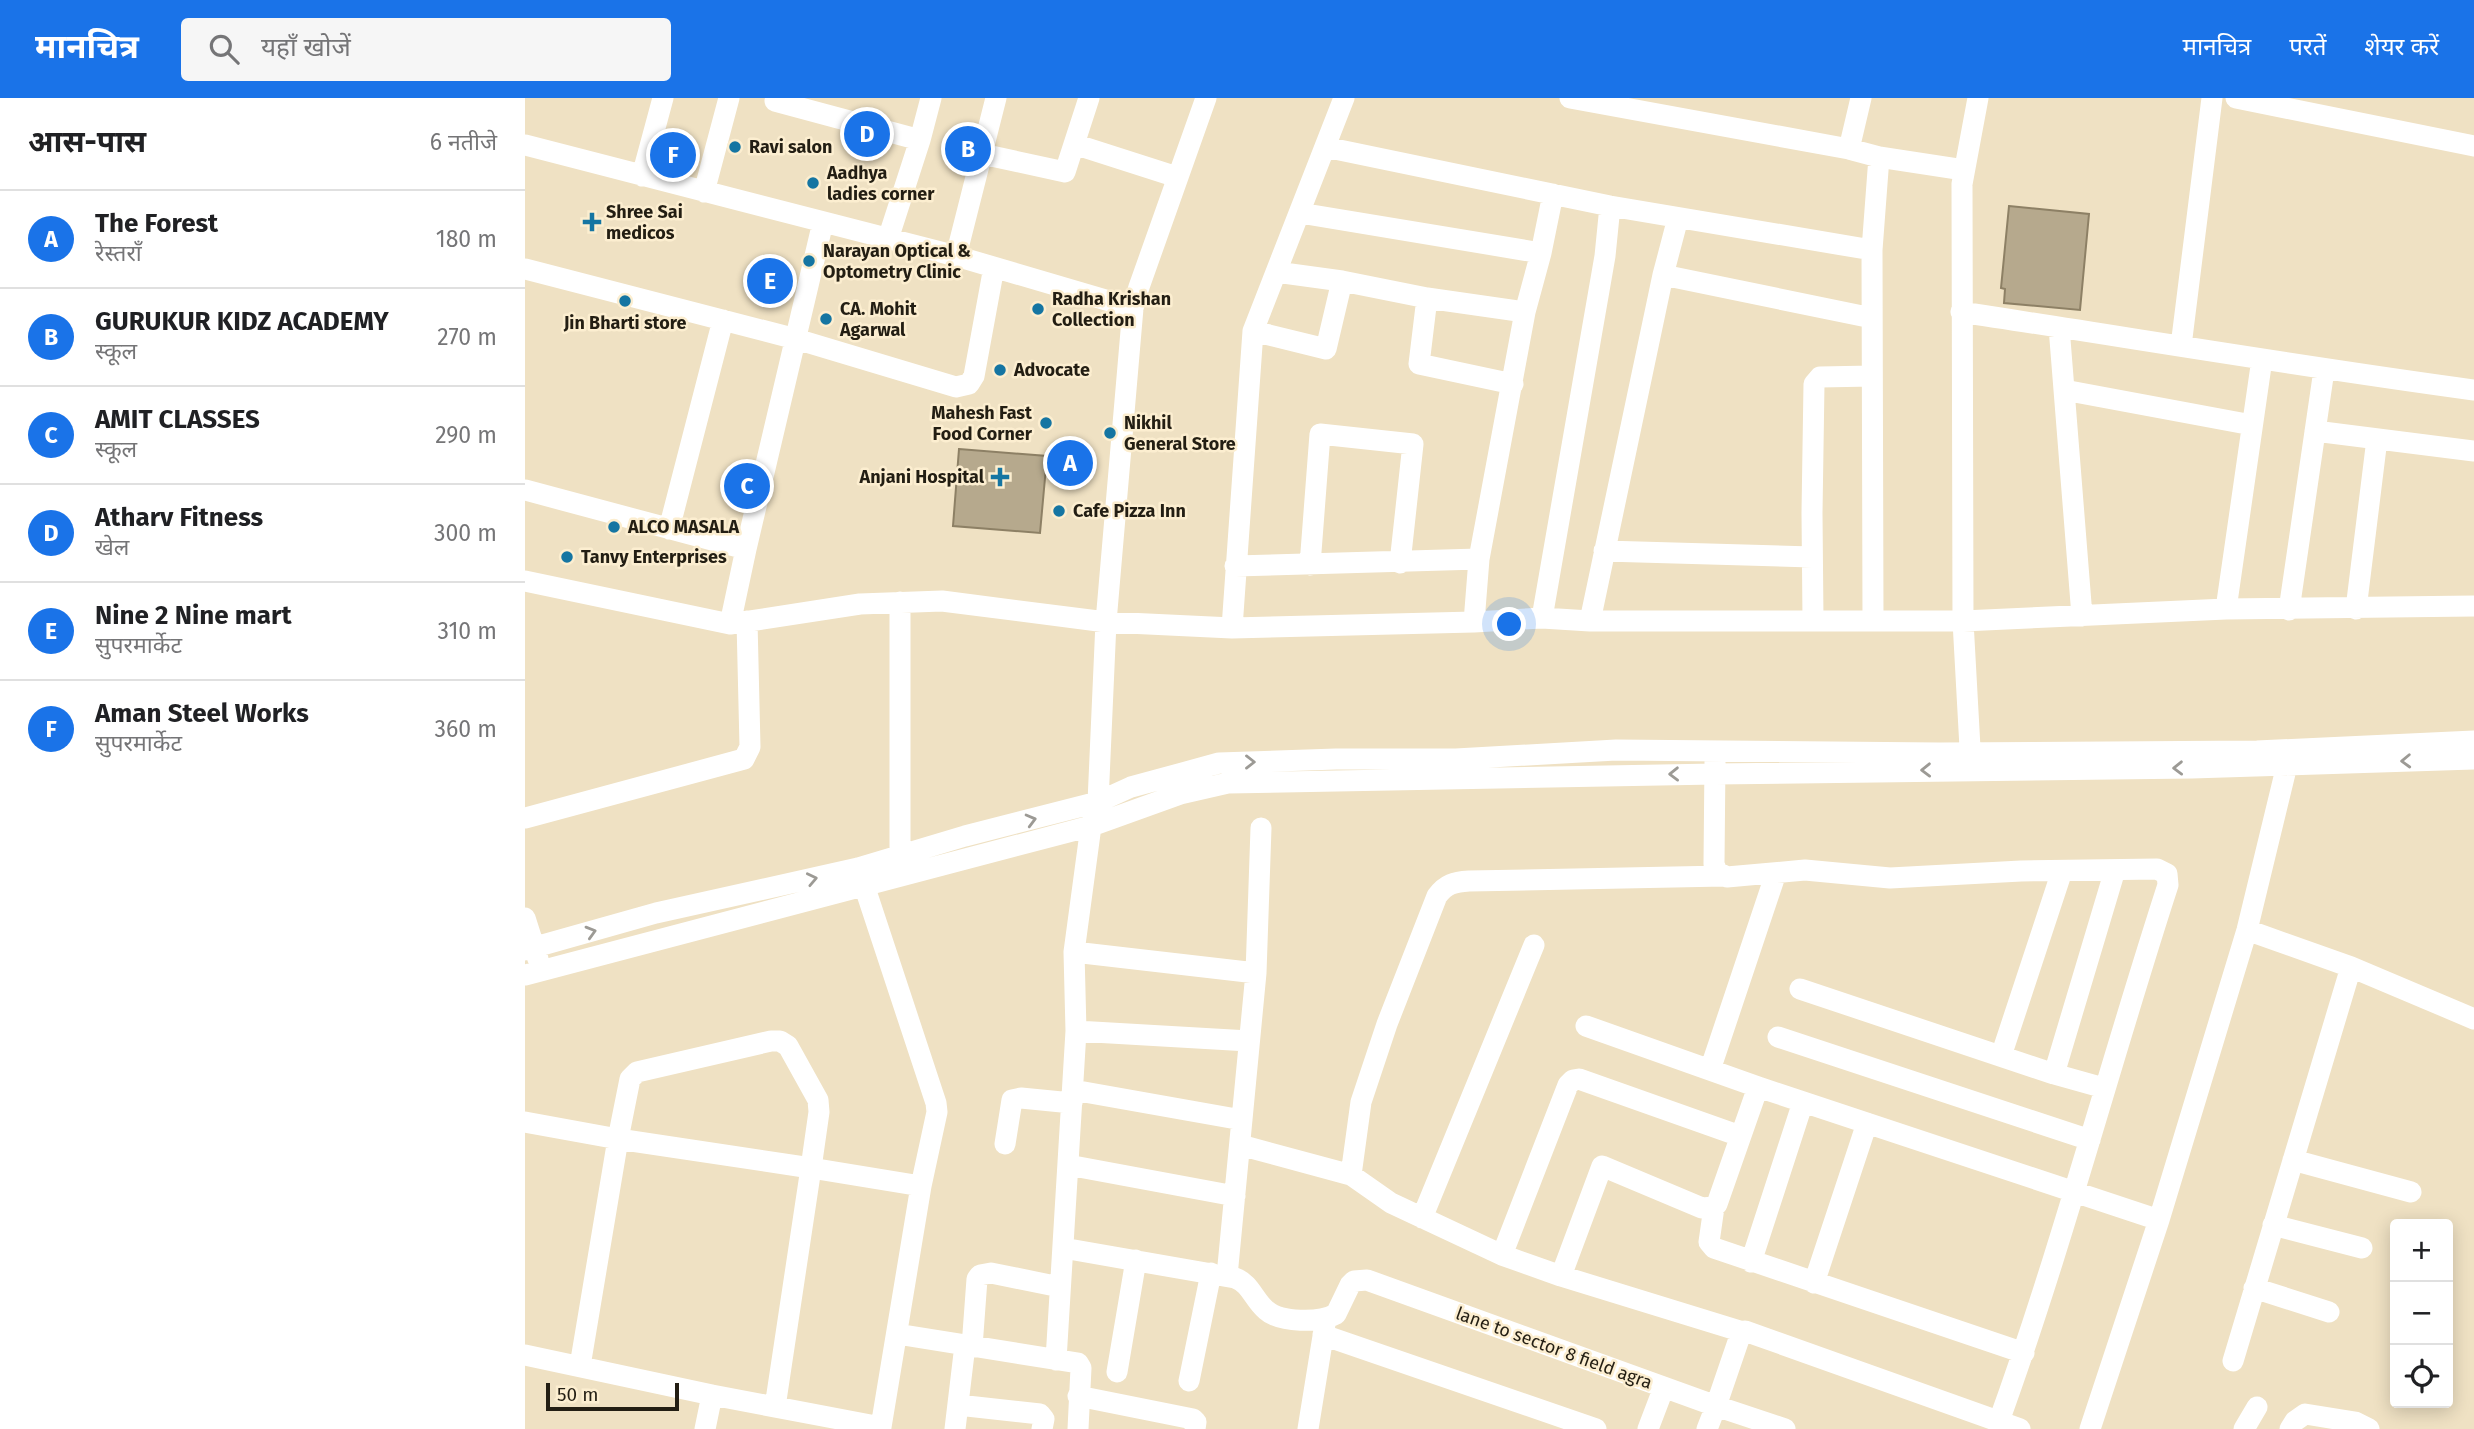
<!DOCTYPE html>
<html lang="hi">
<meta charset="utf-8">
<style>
:root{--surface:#fff;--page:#f6f6f6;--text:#202124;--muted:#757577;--line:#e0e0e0;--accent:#1a73e8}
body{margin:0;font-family:"Fira Sans","Noto Sans Devanagari",sans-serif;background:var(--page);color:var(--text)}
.controls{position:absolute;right:21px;bottom:21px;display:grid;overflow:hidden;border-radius:7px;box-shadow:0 4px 18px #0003}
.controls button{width:63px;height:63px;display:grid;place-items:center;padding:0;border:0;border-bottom:2px solid var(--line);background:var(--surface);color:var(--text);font:35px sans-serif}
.scale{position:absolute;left:21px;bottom:18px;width:133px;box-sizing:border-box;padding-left:7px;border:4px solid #231e13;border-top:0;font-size:19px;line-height:24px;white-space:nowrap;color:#231e13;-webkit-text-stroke:5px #fceed0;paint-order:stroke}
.you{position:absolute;left:985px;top:527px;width:24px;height:24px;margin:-18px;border:5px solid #fff;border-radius:50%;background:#1a73e8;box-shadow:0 0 0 10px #1a73e833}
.badge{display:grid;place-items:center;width:46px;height:46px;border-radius:50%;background:var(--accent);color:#fff;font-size:23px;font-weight:700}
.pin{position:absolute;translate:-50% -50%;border:4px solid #fff;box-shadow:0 2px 7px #0006}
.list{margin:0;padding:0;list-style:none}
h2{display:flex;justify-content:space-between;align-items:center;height:91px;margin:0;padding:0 28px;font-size:30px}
h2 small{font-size:23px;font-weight:400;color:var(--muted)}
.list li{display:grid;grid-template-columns:46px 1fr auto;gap:21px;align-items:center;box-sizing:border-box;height:98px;padding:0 28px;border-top:2px solid var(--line)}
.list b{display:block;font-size:26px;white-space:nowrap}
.list p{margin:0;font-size:23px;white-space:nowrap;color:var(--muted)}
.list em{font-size:23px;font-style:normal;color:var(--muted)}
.icon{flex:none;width:38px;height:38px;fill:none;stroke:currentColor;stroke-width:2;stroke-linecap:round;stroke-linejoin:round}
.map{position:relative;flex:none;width:1949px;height:1331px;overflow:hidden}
header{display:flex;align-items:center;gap:42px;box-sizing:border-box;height:98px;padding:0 35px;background:var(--accent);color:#fff}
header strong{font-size:33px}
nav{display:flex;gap:38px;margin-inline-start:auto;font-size:24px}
.search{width:490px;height:63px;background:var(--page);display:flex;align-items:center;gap:18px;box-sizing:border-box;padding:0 24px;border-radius:7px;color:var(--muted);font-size:26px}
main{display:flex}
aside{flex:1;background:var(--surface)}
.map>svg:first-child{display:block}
.building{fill:#b6a98d;stroke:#8d8065;stroke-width:2}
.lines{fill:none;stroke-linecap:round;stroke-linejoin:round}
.minor{stroke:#fff;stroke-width:21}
.oneway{stroke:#9c9a95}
.poi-dot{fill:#1575a2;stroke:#fceed0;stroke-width:2.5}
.labels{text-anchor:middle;stroke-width:5;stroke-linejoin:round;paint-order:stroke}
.poi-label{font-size:18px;font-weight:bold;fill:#231e13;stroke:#fceed0;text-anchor:start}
.street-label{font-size:18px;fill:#231e13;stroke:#fceed0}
</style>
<header>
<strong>मानचित्र</strong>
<div class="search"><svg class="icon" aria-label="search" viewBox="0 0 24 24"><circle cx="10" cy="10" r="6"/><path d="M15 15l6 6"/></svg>यहाँ खोजें</div>
<nav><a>मानचित्र</a><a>परतें</a><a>शेयर करें</a></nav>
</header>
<main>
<aside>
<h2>आस-पास<small>6 नतीजे</small></h2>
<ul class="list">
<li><span class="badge">A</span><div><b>The Forest</b><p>रेस्तराँ</p></div><em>180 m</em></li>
<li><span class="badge">B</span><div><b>GURUKUR KIDZ ACADEMY</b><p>स्कूल</p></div><em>270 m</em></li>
<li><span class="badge">C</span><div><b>AMIT CLASSES</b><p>स्कूल</p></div><em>290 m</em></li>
<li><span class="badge">D</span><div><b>Atharv Fitness</b><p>खेल</p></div><em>300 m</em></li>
<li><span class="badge">E</span><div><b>Nine 2 Nine mart</b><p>सुपरमार्केट</p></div><em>310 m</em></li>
<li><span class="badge">F</span><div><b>Aman Steel Works</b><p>सुपरमार्केट</p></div><em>360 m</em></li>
</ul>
</aside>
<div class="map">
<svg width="1949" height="1331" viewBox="0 0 1949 1331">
<rect width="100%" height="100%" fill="#efe1c3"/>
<!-- building -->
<path class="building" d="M1484 108 1564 116 1555 212 1479 205 1480 191 1476 190Z
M434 351 522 358 515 435 428 428Z"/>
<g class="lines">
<!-- minor -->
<path class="minor" d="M251 0 250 3 395 42 363 141
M1045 0 1324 51 1354 59 1439 72
M1711 0 1949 48
M395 42 406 0
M549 46 652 79
M0 47 431 158 608 210
M800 49 1085 108 1347 152
M1324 51 1336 0
M457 56 540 74 564 0
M117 78 138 0
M179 94 204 0
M1016 155 1028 96
M431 158 471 0
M0 171 271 241 431 289 444 286 449 278 469 169
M1138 177 1347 220
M817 183 902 200
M1436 214C1607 240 1778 269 1949 292
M1534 229 1557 518
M728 233 801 251 817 183 751 174
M1656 248 1687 0
M988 286 894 266 902 200 1000 214
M1539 292 1727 327
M1790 333 1949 353
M0 392 221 451 298 124
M144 431 198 222
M1079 453 1287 459
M785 467 795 336 888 346 875 465
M710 468 954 461
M0 483 205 526 335 506 417 503 581 524 707 530 728 233 819 0
M1701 511 1737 261
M1831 511 1852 341
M1764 512 1799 272
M1017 520 1080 158 1085 108
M1288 522 1287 415 1289 286 1295 279 1347 278
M1348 522 1347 152 1354 59
M1065 523 1138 177 1153 120
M949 524 1017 520 1065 523H1438L1701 511 1949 508
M205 526 221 451
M707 530 949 524 954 461 1000 214 1016 155 775 115
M1190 663 1189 766 1192 774 1202 779 1280 772 1365 780 1496 773 1632 771 1642 776 1643 787C1585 965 1538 1146 1474 1323
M1446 668 1438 523 1437 86 1453 0
M0 720 219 661 225 649 222 523
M375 758V504
M0 820 13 861
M1722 832 1826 869 1949 921
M0 852 131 815 333 770 440 738 573 704 606 689 694 665 811 661H931L1091 652 1414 655 1732 653 1949 643
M549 854 731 875
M0 877 566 728 655 696 703 685 1190 676 1667 670 1949 661
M1275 891 1529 976 1579 990
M1061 928 1233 989 1634 1122
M551 933 724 943
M1253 939 1565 1042
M246 943H255L263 948 293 1002 294 1014 286 1070 93 1041 105 981 112 974Z
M1476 958 1537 773
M1185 972 1251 775
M1529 976 1590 772
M548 992 717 1022
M0 1024 93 1041 55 1268
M480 1046 487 1002 496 1000 547 1005
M715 1047 826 1077 866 1105 977 1157 1036 1178 1218 1234
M1768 1062 1886 1094
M543 1067 710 1098
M826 1077 836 1004 862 926 912 798C921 786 929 784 944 783L1199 778
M1189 1109 1184 1144 1189 1150 1499 1255
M897 1120 1009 847
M1748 1127 1837 1150
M538 1150 710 1180C725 1185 729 1202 741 1212 755 1225 795 1225 811 1216L825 1187 829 1183 842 1182 1191 1308 1216 1235 1220 1233 1495 1331
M977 1157 1043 987 1048 982 1054 981 1215 1038
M1226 1164 1278 1004
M702 1178 731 875 736 730
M1036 1178 1077 1068 1177 1110 1189 1109 1192 1106 1233 989
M1289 1185 1342 1025
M1729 1190 1804 1214
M372 1236 553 1265 556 1270 553 1331
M798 1237 1071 1331
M447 1249 452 1181 455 1177 466 1175 535 1189
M0 1257 187 1297
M531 1262 551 933 549 854 566 728 573 704 581 524 608 210 614 189 681 0
M1708 1263 1826 869
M592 1274 611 1162
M664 1283 686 1175
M553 1298 668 1321 671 1324 670 1331
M433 1307 515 1316 519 1321 517 1331
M250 1309 286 1070 396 1088
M180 1331 187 1297 356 1329 396 1088 412 1014 411 1005 339 787
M430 1331 440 1247
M783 1331 800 1226
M1123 1331 1139 1289
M1182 1331 1191 1308 1260 1331
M1565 1331 1634 1122 1722 832 1762 667
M1719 1331 1732 1309
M1765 1331 1770 1323 1780 1316 1830 1324 1844 1331"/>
</g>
<!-- one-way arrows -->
<defs><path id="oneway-chevron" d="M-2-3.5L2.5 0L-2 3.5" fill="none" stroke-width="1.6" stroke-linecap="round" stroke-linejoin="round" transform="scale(1.75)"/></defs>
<g class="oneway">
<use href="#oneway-chevron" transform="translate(1881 663) rotate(178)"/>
<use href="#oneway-chevron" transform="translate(725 664)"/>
<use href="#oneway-chevron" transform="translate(1653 670) rotate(179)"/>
<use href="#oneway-chevron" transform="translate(1401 672) rotate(179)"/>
<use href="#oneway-chevron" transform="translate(1149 676) rotate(179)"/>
<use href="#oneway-chevron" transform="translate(506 722) rotate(-15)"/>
<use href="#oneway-chevron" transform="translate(287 781) rotate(-12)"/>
<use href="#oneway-chevron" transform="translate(66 834) rotate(-16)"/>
</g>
<!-- markers -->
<g class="poi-dot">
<circle cx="210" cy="49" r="7"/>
<circle cx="288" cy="85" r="7"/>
<path d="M63.5 113.5h7v7h7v7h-7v7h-7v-7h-7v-7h7z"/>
<circle cx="284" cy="163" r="7"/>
<circle cx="100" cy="203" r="7"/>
<circle cx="513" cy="211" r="7"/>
<circle cx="301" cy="221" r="7"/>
<circle cx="475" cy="272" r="7"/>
<circle cx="521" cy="325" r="7"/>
<circle cx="585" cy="335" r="7"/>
<path d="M471.5 368.5h7v7h7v7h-7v7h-7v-7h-7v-7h7z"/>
<circle cx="534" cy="413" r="7"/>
<circle cx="89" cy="429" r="7"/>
<circle cx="42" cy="459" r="7"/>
</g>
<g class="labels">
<!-- poi labels -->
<g class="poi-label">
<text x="224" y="55">Ravi salon</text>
<text x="302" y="81">Aadhya<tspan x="302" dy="21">ladies corner</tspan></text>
<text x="81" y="120">Shree Sai<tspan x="81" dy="21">medicos</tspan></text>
<text x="298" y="159">Narayan Optical &amp;<tspan x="298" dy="21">Optometry Clinic</tspan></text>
<text x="527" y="207">Radha Krishan<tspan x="527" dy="21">Collection</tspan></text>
<text x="315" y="217">CA. Mohit<tspan x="315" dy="21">Agarwal</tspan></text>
<text x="100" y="231" text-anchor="middle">Jin Bharti store</text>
<text x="489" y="278">Advocate</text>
<text x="507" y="321" text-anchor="end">Mahesh Fast<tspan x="507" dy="21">Food Corner</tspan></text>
<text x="599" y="331">Nikhil<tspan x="599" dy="21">General Store</tspan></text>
<text x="459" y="385" text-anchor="end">Anjani Hospital</text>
<text x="548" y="419">Cafe Pizza Inn</text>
<text x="103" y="435">ALCO MASALA</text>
<text x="56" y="465">Tanvy Enterprises</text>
</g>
<!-- street labels -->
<g class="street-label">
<text transform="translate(1029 1250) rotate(20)" y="6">lane to sector 8 field agra</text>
</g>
</g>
</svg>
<div class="controls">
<button>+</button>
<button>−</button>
<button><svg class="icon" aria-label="locate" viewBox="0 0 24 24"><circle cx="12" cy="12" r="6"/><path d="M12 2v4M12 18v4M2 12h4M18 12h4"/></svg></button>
</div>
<div class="scale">50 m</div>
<div class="you"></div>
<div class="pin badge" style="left:545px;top:365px">A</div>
<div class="pin badge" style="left:443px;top:51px">B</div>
<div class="pin badge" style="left:222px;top:388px">C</div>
<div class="pin badge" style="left:342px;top:36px">D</div>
<div class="pin badge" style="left:245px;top:183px">E</div>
<div class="pin badge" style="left:148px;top:57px">F</div>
</div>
</main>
